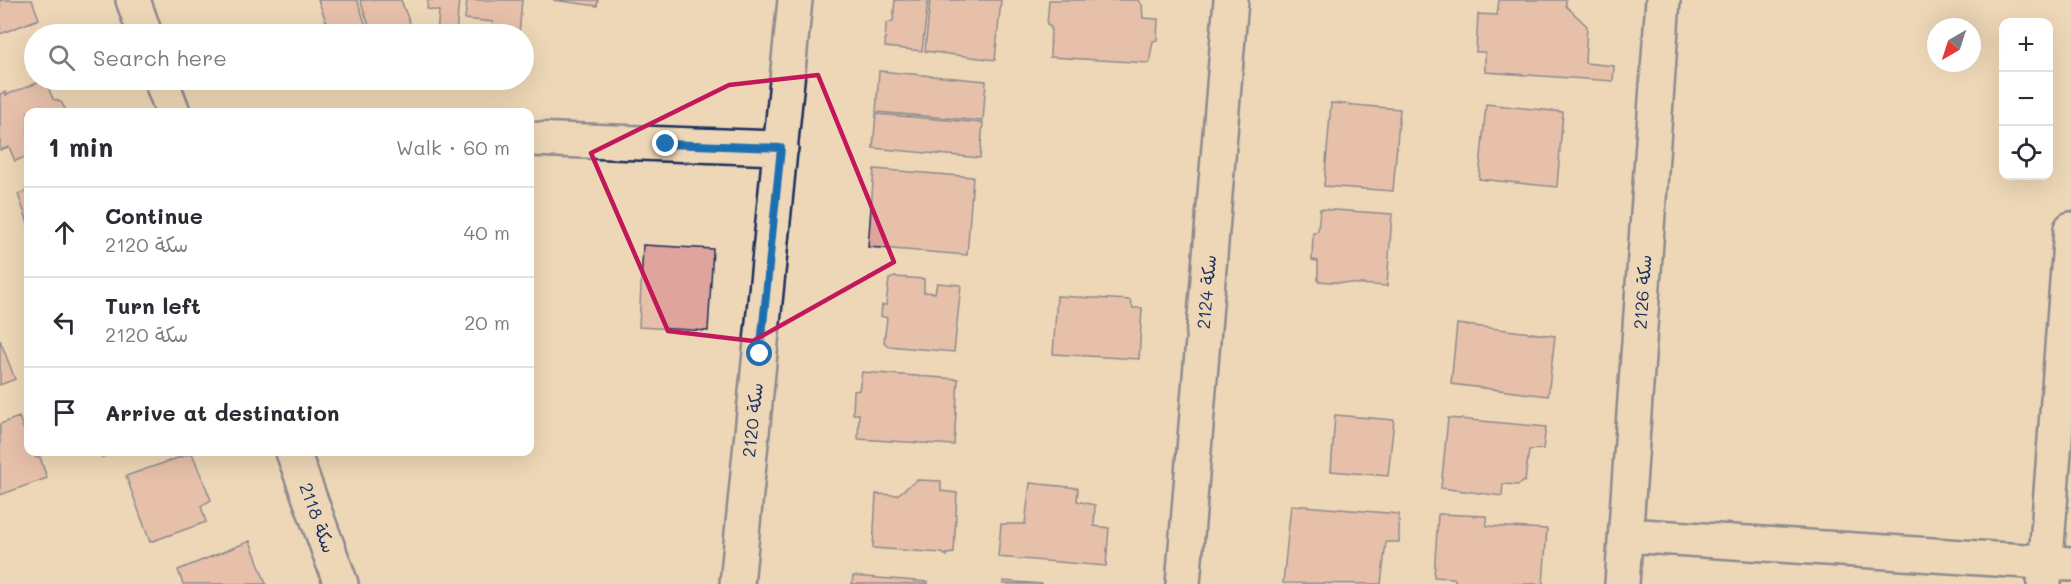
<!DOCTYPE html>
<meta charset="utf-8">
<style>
:root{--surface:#fff;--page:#f2f2f3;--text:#2b2b33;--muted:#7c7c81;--line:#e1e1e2}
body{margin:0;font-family:Mali,"Playpen Sans Arabic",sans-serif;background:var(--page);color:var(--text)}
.controls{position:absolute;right:18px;top:18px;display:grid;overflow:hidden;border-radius:12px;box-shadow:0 6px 24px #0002}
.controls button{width:54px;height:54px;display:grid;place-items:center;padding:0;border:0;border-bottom:2px solid var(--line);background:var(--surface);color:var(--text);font:30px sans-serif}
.compass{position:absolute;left:1927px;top:18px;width:54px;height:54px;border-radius:50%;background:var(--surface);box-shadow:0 6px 24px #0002;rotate:219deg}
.stop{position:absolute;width:18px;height:18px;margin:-14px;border:4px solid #1f6fb2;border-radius:50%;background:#fff}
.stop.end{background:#1f6fb2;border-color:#fff;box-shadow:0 2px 6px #0008}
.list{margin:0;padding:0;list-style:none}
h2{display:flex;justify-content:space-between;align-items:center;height:78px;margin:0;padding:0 24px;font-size:26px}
h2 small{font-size:20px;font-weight:400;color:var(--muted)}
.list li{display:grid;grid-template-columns:39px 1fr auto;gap:18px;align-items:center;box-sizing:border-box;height:90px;padding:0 24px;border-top:2px solid var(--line)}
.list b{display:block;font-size:22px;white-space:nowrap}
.list p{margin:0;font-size:20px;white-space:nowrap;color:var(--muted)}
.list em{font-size:20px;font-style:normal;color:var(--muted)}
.icon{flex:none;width:33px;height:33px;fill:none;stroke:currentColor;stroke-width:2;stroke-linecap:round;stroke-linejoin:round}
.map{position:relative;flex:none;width:2071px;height:584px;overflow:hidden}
.search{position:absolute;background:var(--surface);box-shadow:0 6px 24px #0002;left:24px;top:24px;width:510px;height:66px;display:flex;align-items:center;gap:15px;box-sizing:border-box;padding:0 21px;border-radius:33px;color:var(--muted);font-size:22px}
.panel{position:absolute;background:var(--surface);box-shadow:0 6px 24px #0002;left:24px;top:108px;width:510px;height:348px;border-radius:12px}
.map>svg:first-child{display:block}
.building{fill:#dfa59c;stroke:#1b2f5e;stroke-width:1.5}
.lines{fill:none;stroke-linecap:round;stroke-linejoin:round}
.minor-casing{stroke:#1b2f5e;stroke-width:38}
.minor{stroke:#edd7b6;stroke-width:33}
.route{stroke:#1f6fb2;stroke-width:8}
.marked{fill:none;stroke:#c2185b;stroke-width:4.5;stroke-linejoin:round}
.labels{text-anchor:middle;stroke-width:5;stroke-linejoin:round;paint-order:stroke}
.street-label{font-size:18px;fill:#1b2f5e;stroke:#edd7b6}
</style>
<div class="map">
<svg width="2071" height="584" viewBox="0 0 2071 584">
<rect width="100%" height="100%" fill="#edd7b6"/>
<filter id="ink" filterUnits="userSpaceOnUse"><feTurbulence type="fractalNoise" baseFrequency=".0167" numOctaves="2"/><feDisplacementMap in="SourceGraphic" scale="12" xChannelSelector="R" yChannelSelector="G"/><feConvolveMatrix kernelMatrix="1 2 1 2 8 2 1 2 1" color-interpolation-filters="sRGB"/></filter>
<g filter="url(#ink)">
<!-- building -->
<path class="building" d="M0 0H32L39 19 0 34Z
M318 0H357L369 34H331Z
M360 0H401L414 34H372Z
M428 0H459L456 34H437L439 11 427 9Z
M467 0H522L519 34H492L493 22 465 19Z
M553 0H598L597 6Z
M895 0H928L922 51 885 47 886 23 893 21Z
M930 0H1001L995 60 925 51Z
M1049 0H1138L1142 5 1143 18 1158 19 1157 40 1153 41 1149 63 1050 57 1051 27 1047 25Z
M1499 0H1566V6L1587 26 1585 63 1614 66 1613 81 1485 72V52H1476L1478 14 1497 15Z
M879 71 986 81 983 121 876 112Z
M45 80 53 99 61 102 67 112H28V156L15 161 9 147 0 150V94L6 92V95Z
M1331 103 1400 109 1393 191 1324 186Z
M1486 104 1563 112 1557 187 1479 179Z
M876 114 983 123 980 158 873 148Z
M874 169 973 177 967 255 868 247Z
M28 190V223L18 194Z
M1320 209 1392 214 1387 286 1318 281V261L1312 260 1313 233 1318 231Z
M643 245 713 249 708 331 639 327Z
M895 277 924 279V292L935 293 937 283 961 285 954 352 888 346 884 342 887 318 881 316 882 305H886L889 279Z
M1057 296 1130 300 1133 308H1142L1139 359 1053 354Z
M1457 324 1555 336 1548 396 1451 384Z
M0 340 15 379 0 385Z
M862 372 958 379 954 445 858 439 859 414H853L854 391 859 390Z
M1335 415 1394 420 1388 476 1331 471Z
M19 417 28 441V452H33L36 458 40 457 47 478 0 495V424Z
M1448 418 1546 427 1543 449 1529 450 1525 481 1518 485 1503 484 1502 496 1441 488Z
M100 452H118L102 457Z
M192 453 211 500 201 506 206 522 150 542 126 476Z
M917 480 941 481V491L957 493 954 553 947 554V556L942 553 873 548 876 494 897 495Z
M1030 483 1078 488 1077 501 1095 505 1094 526 1109 528 1106 566 998 557 1001 524H1025Z
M1291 505 1399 514V542H1386L1381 584 1283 583Z
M1438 514 1486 516 1487 526 1547 529 1543 584H1457L1454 578 1434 577Z
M250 541 266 584H183L178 570Z
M853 576 928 582V584H852Z
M1003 581 1043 584H1003Z"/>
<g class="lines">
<!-- minor casing -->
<g class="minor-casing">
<path id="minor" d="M133 0 145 34
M161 80 173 112
M530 139 781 148
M293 452 341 584
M1626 535 2071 564
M737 584 795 0
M1183 584 1231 0
M1622 584 1663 0
M2044 584 2071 229"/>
</g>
<!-- minor -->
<use href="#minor" class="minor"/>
</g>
</g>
<g class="lines" filter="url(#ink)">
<!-- route -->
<path class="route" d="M666 144 781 148 760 354"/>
</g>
<!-- marked area -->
<path d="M0 0H2071V584H0ZM818 75 894 262 753 341 668 331 591 153 729 85Z" fill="#edd7b6" fill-opacity=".55" fill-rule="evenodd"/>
<path class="marked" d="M818 75 894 262 753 341 668 331 591 153 729 85Z"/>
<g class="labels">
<!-- street labels -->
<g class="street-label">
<text transform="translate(1207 292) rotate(-85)" y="6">سكة 2124</text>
<text transform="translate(1643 292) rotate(-86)" y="6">سكة 2126</text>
<text transform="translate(753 420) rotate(-84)" y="6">سكة 2120</text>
<text transform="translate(317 518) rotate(70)" y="6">سكة 2118</text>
</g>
</g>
</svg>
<div class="controls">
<button>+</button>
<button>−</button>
<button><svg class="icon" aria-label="locate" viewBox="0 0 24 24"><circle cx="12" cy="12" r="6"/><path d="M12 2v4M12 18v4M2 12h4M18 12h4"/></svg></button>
</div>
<svg class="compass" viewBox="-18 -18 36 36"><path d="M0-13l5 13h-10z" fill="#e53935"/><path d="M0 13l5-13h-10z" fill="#7c7c81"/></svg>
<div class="stop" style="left:760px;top:354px"></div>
<div class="stop end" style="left:666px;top:144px"></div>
<div class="search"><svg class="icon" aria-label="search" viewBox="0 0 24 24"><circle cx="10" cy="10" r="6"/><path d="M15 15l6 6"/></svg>Search here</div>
<section class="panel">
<h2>1 min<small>Walk · 60 m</small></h2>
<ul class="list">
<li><svg class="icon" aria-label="ahead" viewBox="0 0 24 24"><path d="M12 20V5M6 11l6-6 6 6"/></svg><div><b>Continue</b><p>سكة 2120</p></div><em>40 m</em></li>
<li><svg class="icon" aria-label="left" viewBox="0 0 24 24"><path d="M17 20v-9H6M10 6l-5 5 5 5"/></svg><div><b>Turn left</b><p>سكة 2120</p></div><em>20 m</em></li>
<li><svg class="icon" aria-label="arrive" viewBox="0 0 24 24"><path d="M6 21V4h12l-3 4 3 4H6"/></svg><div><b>Arrive at destination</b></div></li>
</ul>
</section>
</div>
